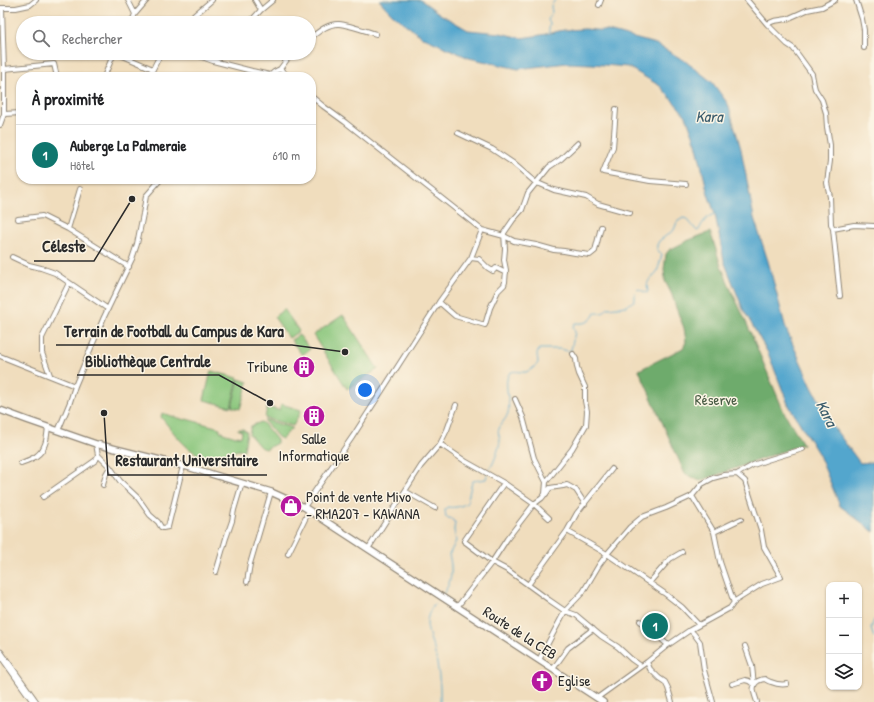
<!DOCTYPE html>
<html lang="fr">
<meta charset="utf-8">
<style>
:root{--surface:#fff;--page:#f6f6f6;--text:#202124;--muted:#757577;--line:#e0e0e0;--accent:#0f766e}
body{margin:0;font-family:"Patrick Hand",sans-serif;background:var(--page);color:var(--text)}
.controls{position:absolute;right:12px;bottom:12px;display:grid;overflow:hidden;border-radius:8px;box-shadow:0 1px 3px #0004}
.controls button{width:36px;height:36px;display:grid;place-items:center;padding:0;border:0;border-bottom:1px solid var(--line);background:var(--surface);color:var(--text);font:20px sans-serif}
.you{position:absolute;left:365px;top:390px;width:14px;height:14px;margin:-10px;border:3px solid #fff;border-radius:50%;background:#1a73e8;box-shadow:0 0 0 6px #1a73e833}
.badge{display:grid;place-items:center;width:26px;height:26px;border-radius:50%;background:var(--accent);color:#fff;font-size:13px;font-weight:700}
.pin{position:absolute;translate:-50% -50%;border:2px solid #fff;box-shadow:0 1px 4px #0006}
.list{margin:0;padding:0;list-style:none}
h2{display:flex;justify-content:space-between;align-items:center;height:52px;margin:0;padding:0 16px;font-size:17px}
h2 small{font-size:13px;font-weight:400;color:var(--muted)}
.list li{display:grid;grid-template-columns:26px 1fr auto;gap:12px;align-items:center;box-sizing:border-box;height:60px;padding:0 16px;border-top:1px solid var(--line)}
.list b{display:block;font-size:15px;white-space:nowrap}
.list p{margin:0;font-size:13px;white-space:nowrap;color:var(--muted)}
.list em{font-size:13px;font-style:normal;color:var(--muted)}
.icon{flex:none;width:22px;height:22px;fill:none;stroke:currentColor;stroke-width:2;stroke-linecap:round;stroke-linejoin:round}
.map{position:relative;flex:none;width:874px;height:702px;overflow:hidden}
.search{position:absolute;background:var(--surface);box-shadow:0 1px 3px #0004;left:16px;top:16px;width:300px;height:44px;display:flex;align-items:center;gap:10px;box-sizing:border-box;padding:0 14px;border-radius:22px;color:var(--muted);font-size:15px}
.panel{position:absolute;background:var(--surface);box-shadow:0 1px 3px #0004;left:16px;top:72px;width:300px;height:112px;border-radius:16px}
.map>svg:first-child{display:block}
.green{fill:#89c67c;stroke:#5a7854}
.forest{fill:#6eab6c;stroke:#4c6b4c}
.water{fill:#52a6cd;stroke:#3e687c}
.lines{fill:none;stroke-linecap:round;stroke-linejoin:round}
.stream{stroke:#52a6cd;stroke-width:1}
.street-casing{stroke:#8e8474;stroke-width:6}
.secondary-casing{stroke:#8e8474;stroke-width:8}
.highway-casing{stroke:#8e8474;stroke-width:9}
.street{stroke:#fff;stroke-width:4}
.secondary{stroke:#fff;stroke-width:5.5}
.highway{stroke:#fff;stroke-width:7}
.labels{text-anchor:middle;stroke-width:3;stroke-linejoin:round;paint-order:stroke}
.poi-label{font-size:15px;fill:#2b2b2b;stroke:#fcf5e5;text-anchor:start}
.park-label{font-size:15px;fill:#475a43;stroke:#fcf5e5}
.street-label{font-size:15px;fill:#2b2b2b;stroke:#fcf5e5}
.water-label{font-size:16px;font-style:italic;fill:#3b5c6c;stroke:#fcf5e5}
.leader{fill:none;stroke:#2b2b2b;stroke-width:1.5}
.callout-dot{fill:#2b2b2b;stroke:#fcf5e5;stroke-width:1.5}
.callout-label{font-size:16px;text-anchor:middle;font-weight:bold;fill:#2b2b2b;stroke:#fcf5e5;stroke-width:3;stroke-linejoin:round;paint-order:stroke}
</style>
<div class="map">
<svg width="874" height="702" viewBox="0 0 874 702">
<rect width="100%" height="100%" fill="#fcf5e5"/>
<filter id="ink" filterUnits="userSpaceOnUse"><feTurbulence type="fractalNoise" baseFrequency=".025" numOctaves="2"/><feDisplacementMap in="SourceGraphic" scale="8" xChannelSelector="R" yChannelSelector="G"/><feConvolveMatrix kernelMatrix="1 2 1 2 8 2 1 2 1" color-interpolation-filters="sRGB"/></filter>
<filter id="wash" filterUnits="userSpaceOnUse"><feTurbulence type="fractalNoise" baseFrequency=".012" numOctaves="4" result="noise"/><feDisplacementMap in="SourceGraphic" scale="16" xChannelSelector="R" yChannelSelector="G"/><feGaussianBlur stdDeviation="0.9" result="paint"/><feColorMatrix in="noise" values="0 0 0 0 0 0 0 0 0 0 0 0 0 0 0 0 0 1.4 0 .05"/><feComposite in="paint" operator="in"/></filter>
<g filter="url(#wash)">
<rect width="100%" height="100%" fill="#f0ddbd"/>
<!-- green -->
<path class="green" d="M284 309 299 331 289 338 274 317Z
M343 315 378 369 347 389 313 335Z
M299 335 310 349 302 355 291 340Z
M211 371 238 378 231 407 204 400Z
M239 379 248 382 240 409 232 407Z
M281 404 301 410 298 417 293 426 265 418 267 407 279 410Z
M162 413 185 420 186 419 220 428V431L223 432V433L236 437 237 436 241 437 242 431 238 430V429H243L247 432 244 450C241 450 237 450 235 451 233 452 231 454 229 454 220 456 207 458 198 454 185 449 170 428 161 417Z
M265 420H266L292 428 282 439 278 437 265 422Z
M261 422 263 423 277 440V443L266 449 260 447 249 434 251 426Z"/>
<!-- forest -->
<path class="forest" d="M710 232 713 240 720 263 732 292 744 317 784 412 803 444 700 481 685 474 639 370 683 348 686 342 684 328 676 308 672 295 665 281 664 269 666 254 669 250 689 240Z"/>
<!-- water -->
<path class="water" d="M379 0H421L440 14 468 30 500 33 521 38 541 35 564 30 585 29 608 31 656 44 685 61 712 82 728 104 741 149 754 218 768 261 786 329 811 385 832 425 860 463 874 462V532L840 506 819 455 788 404 768 353 743 309 724 261 715 214 708 194 696 143 686 116 660 86 628 67 592 64 567 63 518 69 469 58 422 37 392 14Z"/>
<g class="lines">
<!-- stream -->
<path class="stream" d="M548 35 550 24 548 20 552 12 551 6 555 0
M488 472C493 466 499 449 500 441 500 436 497 433 499 429 501 422 506 420 508 413 511 403 503 382 509 374 512 369 521 373 526 372 531 370 535 367 538 363L537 354 539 349H560L568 351 571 350 575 332 573 327 575 323C585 324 591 322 595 313H603L608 308 626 306 635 300V293L637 290 638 289 647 293 648 291C645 280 651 280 656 273 658 271 661 258 662 254L657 250V245L659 241 674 230 677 222 683 218 687 219 697 231 699 230C702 223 707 216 715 214
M443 594C452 583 453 568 449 555L456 541 454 530 455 522 452 519 446 517 445 510 447 507C455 508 460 507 467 503L471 486 473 481 486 479 487 475
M440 598C433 604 428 612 427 622 427 631 431 641 434 649 438 666 441 685 440 702
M874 620 871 629 874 637"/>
</g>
</g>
<g filter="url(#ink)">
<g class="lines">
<!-- street casing -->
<g class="street-casing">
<path id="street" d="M128 0 135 14
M255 0 261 10
M747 0 767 24 787 44 793 48 799 56 812 74 814 85 815 89 822 100 826 113 827 127 830 145V161L828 175 827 183 830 197 831 224 833 229 840 296
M856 0 862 19 864 30V48
M599 5 601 0
M0 8H16L30 5 36 0
M130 23 133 19 135 14 147 0
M186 23C194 15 203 8 212 0
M249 23 261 10 273 0
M767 24 774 21 787 19 807 10 822 7 835 0
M309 39C317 33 328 23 339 24 349 25 366 31 376 34
M116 53 153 69
M191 53 213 61 252 71 270 75
M213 61 221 53
M4 69 54 64 57 77
M280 69 289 77
M104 77 114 53
M149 77 161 53
M268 77 274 72 280 69 292 53
M616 109 613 147 603 172 650 181 686 184
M4 114 21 113
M0 125 4 114V69L2 8
M458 133 492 149 513 163 536 183 540 184 554 190 586 197 598 204 630 213
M18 219 42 216 68 229 129 267
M68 229 80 189
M833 229 854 225 874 226
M482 230 504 236 514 241 536 245 554 250 564 251 575 253 590 255 595 251 601 227
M12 257 29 265 41 268 55 273 108 309
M471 258 479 259 488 268 493 271 496 268 506 273
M439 302 455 316 485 325 490 308 498 291 504 285 505 282 506 270 504 260 505 249 504 233 513 220 522 210 528 193 549 167 561 159 578 143
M0 356 75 386
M50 375 42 353V338L69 283
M58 431 70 402 75 386 104 317 132 259 137 244 143 214 146 196 161 179
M96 444 98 455 110 467 106 474 103 485
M440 444 465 461 504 483 534 504 549 518
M21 463C32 459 41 456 45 444 47 439 47 433 48 428
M110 467 120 481 138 498 150 515 158 522 161 527 163 528 168 527 183 466
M546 482 572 449 586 425 587 411 585 401V387L579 374 577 367 576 359 573 354
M504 483 464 541 492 562 509 571 549 600 565 611 539 660
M405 491 435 508
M546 494 550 488 563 486 567 485 576 490 585 504
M692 496 714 532 720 562 734 603
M43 497 96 460 98 455
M304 507 353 436 439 302 471 258 482 230 345 122 323 106 311 96
M567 531 607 554 664 593 682 607 699 625
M714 532 741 519
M368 549 421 466 440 444 447 430 456 405
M288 554 309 511
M216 572 226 538 232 521 234 510 242 483
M247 582 250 564 271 492
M649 583 670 559 682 552
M528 585 567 531 577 513 612 469
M457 607 492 562 507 539 534 504 542 498 545 494 546 482 534 458 523 417 515 399
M640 621 668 645
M690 630 694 634 700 642 704 670 713 702
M647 662 650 669 659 678 665 682 668 688 672 702
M641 666 631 659 618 647 601 636 576 615 565 611 583 592 599 565 607 554 630 527 642 517 666 508 692 496 702 484 713 478 724 475 737 474 753 465 767 460 803 449
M553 669 568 648 593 629
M732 684 745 680 749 681 754 685 752 666 745 646
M597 698 647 662 668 645 690 630 730 608 735 601 762 584 781 577 764 547 761 530 745 481 737 474
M757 702C755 695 750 686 758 681 760 680 763 679 765 679 766 680 770 682 771 682 776 684 782 685 787 684"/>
</g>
<!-- secondary casing -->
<g class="secondary-casing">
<path id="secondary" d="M0 410 27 420 96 444 188 467 271 492 304 507 603 702"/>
</g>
<!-- highway casing -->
<g class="highway-casing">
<path id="highway" d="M0 653 35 702"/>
</g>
<!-- street -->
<use href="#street" class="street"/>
<!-- secondary -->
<use href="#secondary" class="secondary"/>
<!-- highway -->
<use href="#highway" class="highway"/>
</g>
</g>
<!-- icons -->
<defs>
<g id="building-disc" transform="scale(1.15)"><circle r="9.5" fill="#b5179e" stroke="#fcf5e5"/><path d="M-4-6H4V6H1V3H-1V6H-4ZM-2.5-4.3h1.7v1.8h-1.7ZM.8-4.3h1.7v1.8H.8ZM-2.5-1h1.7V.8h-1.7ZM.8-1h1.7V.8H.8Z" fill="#fff"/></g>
<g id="shop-disc" transform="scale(1.15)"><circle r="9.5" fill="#b5179e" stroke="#fcf5e5"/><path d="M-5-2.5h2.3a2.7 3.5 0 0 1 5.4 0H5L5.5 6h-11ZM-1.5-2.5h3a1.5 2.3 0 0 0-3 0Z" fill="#fff"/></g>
<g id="church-disc" transform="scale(1.15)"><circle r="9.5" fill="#b5179e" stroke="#fcf5e5"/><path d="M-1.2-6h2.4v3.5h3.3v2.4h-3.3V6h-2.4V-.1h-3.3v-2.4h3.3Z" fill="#fff"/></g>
</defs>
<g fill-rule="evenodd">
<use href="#building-disc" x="304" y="367"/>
<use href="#building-disc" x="314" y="416"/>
<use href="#shop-disc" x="291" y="506"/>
<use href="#church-disc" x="542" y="681"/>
</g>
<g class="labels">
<!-- poi labels -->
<g class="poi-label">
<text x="288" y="372" text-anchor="end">Tribune</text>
<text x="314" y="444" text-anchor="middle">Salle<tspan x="314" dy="17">Informatique</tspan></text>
<text x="306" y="502">Point de vente Mivo<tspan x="306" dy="17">- RMA207 - KAWANA</tspan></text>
<text x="558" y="686">Eglise</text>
</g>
<!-- park labels -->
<g class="park-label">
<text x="716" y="405">Réserve</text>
</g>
<!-- street labels -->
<g class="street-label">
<text transform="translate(520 633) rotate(33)" y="5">Route de la CEB</text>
</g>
<!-- water labels -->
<g class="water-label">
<text x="709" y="122">Kara</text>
<text transform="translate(827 413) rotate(63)" y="6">Kara</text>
</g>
</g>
<!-- callouts -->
<path class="leader" d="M132 199L94 261H34M345 352L292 345H56M270 403L219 375H77M104 413L108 475H267"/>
<g class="callout-dot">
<circle cx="132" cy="199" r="4"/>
<circle cx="345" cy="352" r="4"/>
<circle cx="270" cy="403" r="4"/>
<circle cx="104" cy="413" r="4"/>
</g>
<g class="callout-label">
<text x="64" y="252">Céleste</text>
<text x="174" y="337">Terrain de Football du Campus de Kara</text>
<text x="148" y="367">Bibliothèque Centrale</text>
<text x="187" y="466">Restaurant Universitaire</text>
</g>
</svg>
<div class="controls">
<button>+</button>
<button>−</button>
<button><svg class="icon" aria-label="layers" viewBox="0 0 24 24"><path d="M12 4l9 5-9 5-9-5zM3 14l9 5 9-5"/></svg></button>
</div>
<div class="you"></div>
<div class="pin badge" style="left:655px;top:626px">1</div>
<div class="search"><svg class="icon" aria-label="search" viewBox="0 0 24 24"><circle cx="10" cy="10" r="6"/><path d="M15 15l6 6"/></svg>Rechercher</div>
<section class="panel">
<h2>À proximité<small></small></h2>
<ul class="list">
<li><span class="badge">1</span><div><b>Auberge La Palmeraie</b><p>Hôtel</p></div><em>610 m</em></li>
</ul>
</section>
</div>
